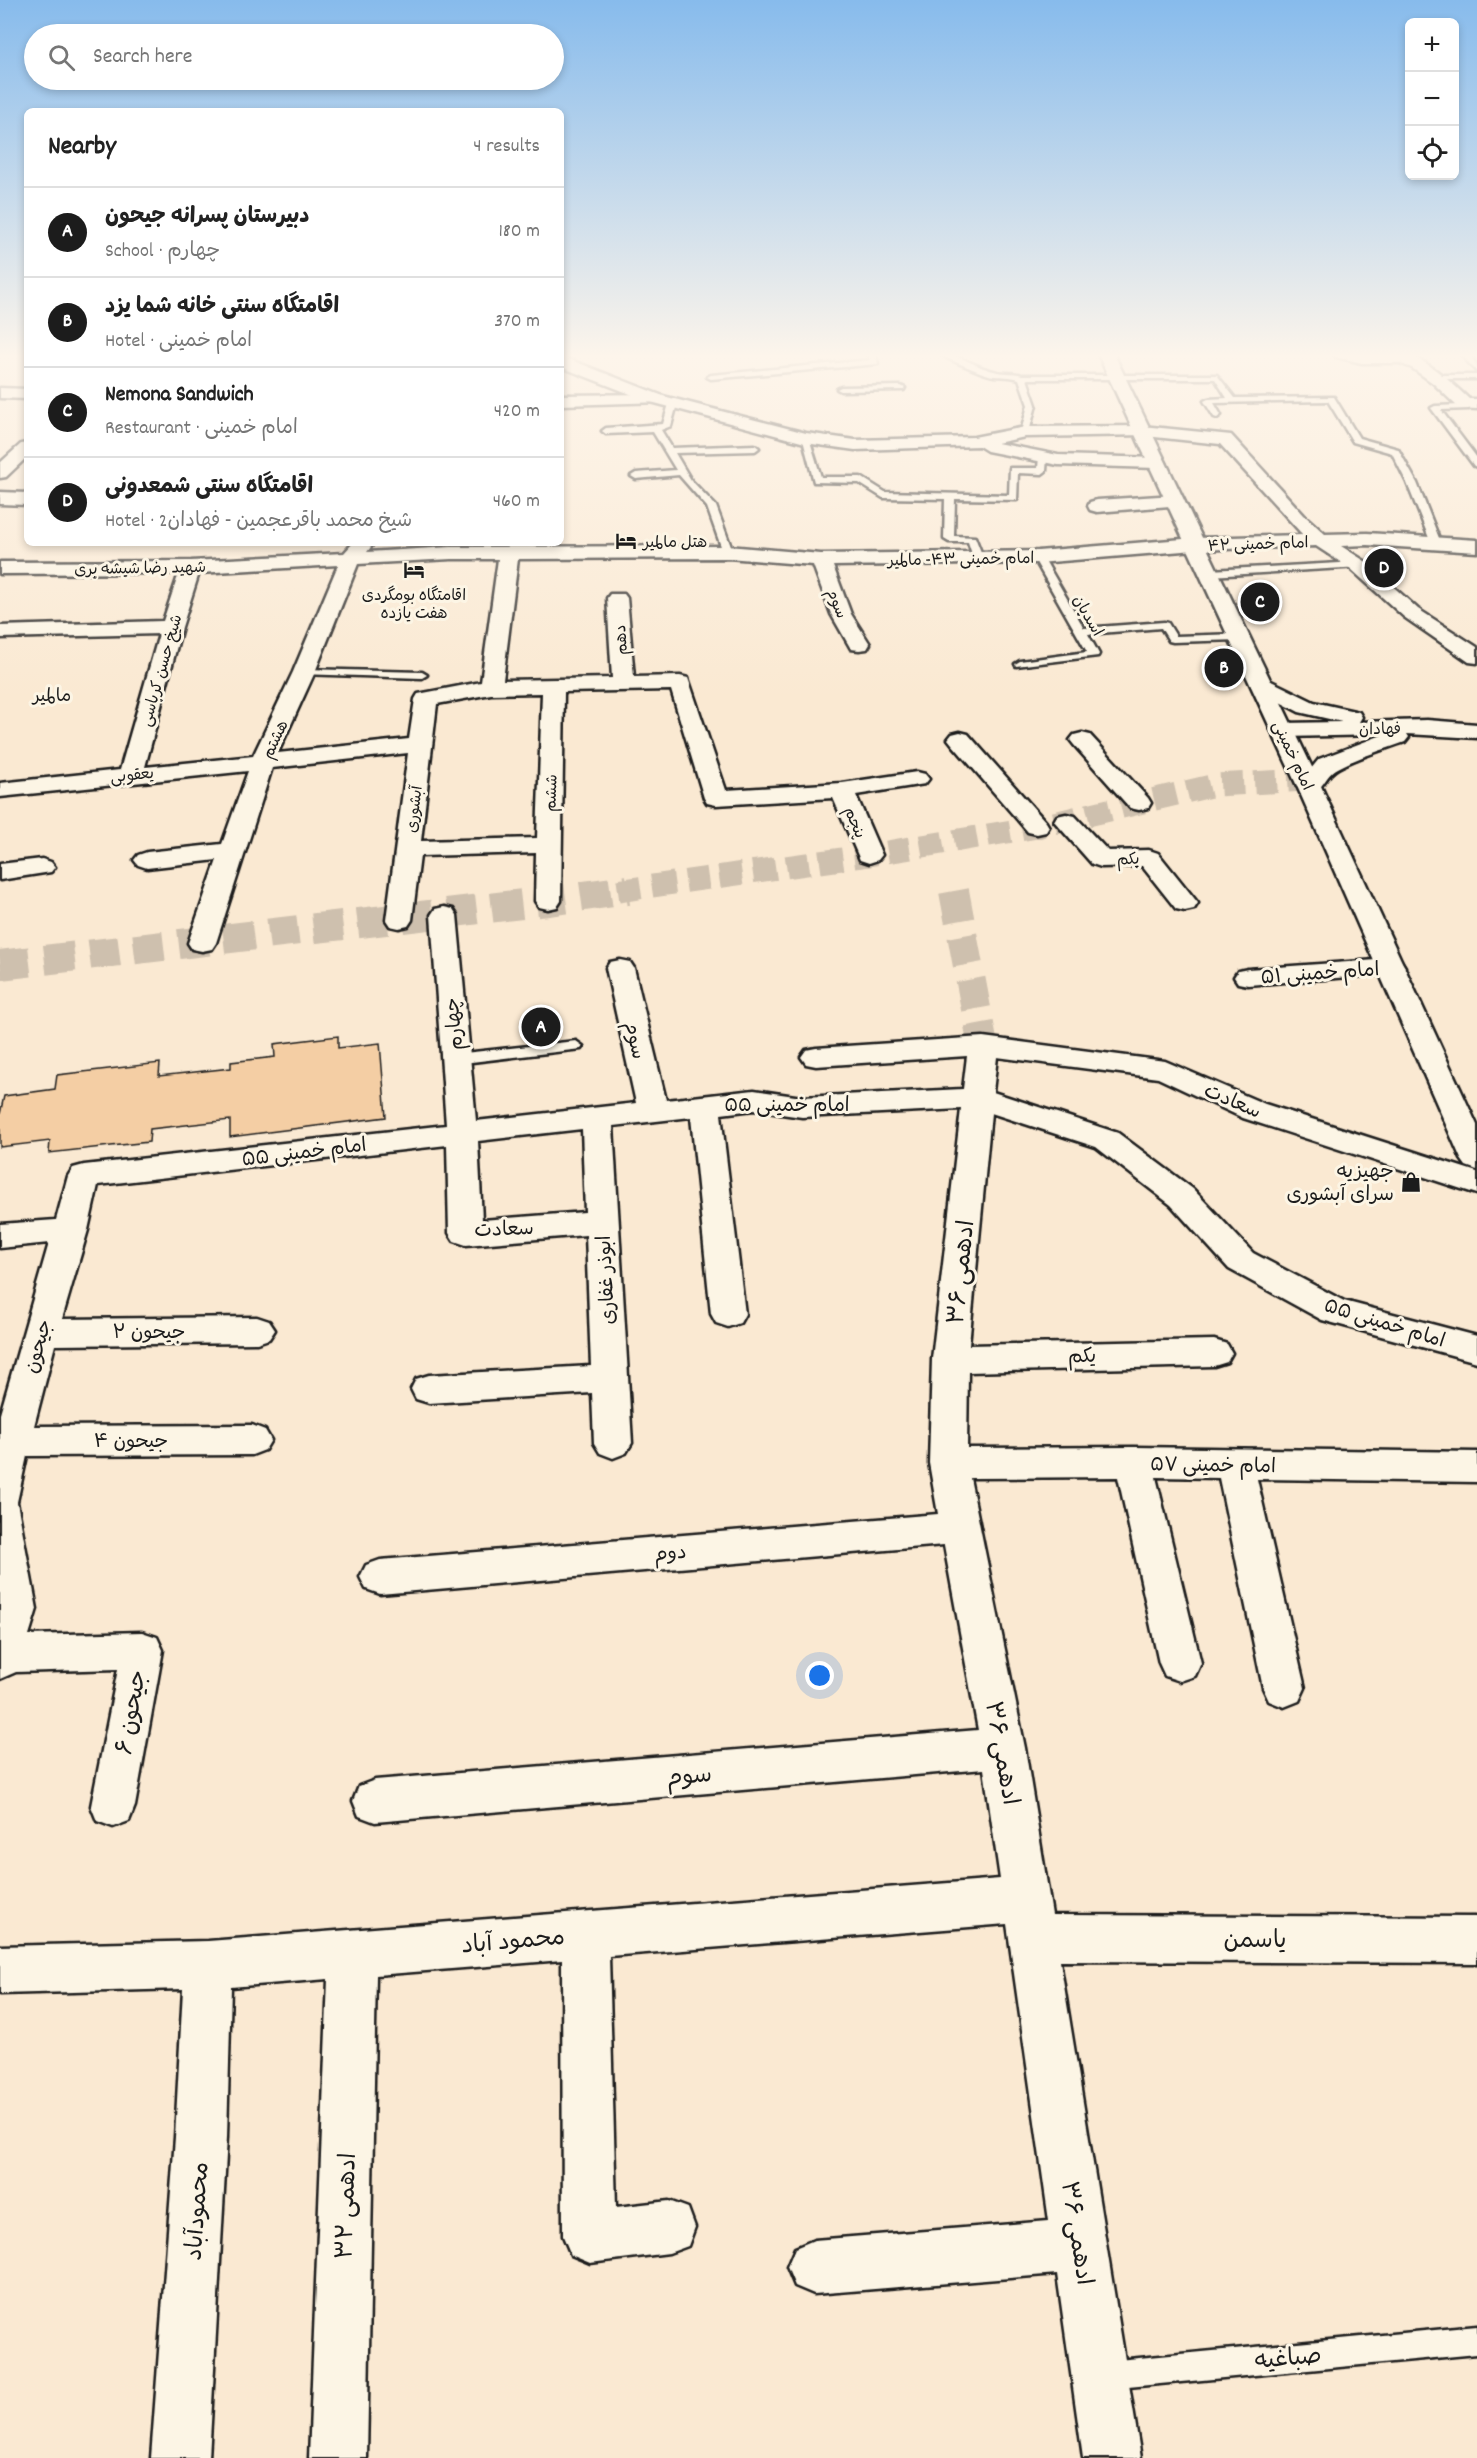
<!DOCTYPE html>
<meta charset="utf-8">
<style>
:root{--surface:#fff;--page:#f2f2f2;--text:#222;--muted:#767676;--line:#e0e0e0;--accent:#1c1c1c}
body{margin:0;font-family:Dekko,"Playpen Sans Arabic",sans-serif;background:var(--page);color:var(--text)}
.controls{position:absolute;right:18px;top:18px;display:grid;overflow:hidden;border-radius:9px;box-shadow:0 3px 9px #0003}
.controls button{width:54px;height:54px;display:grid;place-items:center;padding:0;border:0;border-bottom:2px solid var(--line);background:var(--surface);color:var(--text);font:30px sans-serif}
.you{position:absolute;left:820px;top:1676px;width:21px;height:21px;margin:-15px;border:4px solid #fff;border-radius:50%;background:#1a73e8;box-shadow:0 0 0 9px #1a73e833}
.badge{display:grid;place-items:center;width:39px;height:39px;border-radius:50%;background:var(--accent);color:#fff;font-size:20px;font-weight:700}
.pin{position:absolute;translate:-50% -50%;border:3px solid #fff;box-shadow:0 2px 6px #0006}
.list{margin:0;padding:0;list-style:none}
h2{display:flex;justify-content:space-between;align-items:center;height:78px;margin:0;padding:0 24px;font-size:26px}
h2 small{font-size:20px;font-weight:400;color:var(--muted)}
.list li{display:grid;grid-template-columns:39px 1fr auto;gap:18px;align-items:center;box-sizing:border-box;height:90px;padding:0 24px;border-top:2px solid var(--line)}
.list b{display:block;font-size:22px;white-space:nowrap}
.list p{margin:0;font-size:20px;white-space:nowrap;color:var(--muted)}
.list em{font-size:20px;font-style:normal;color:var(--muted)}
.icon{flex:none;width:33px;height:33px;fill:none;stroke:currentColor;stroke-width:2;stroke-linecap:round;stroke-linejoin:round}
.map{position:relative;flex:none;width:1477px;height:2458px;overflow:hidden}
.search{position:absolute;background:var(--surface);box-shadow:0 3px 9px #0003;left:24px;top:24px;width:540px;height:66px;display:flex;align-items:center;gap:15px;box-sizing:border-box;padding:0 21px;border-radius:33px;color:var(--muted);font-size:22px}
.panel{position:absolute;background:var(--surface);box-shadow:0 3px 9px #0003;left:24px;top:108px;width:540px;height:438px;border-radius:9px}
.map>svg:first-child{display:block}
.building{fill:#f4cea4;stroke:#1c1c1c;stroke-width:1.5}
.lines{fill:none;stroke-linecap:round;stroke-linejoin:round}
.minor-tunnel-far1{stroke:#cec0ae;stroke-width:23;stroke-dasharray:23 11;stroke-linecap:butt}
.minor-tunnel{stroke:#cec0ae;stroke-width:30;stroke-dasharray:30 15;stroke-linecap:butt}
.service-casing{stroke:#1c1c1c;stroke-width:5}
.minor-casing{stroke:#1c1c1c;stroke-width:5}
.tertiary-casing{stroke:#1c1c1c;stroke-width:5}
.secondary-casing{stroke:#1c1c1c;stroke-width:5}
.service{fill:#fcf5e5;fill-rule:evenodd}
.minor{fill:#fcf5e5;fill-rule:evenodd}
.tertiary{fill:#fcf5e5;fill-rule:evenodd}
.secondary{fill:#fcf5e5;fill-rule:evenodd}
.labels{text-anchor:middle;stroke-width:6;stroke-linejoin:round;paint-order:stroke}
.far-poi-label{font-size:16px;fill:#1c1c1c;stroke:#fcf5e5;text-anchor:start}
.far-street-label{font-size:16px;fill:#1c1c1c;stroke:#fcf5e5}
.far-neighbourhood-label{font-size:18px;fill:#1c1c1c;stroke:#fcf5e5}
.street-label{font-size:20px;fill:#1c1c1c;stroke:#fcf5e5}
.poi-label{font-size:20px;fill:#1c1c1c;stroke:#fcf5e5;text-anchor:end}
.near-street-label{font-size:24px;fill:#1c1c1c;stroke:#fcf5e5}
</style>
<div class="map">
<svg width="1477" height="2458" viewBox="0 0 1477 2458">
<rect width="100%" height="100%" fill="#fae9d2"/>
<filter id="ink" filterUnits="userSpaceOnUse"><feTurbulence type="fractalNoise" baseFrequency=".0167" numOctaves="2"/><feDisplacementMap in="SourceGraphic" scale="12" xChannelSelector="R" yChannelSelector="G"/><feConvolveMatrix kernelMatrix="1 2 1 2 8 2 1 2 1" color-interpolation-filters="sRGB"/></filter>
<g filter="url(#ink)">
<!-- building -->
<path class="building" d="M338 1036V1048L380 1043 386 1117 230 1137V1120L150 1129 149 1142 111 1146 49 1153 50 1141 0 1147V1114L4 1096 55 1089 57 1075 160 1063 159 1076 231 1068V1062L275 1057 274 1044Z"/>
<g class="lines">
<!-- minor-tunnel-far1 -->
<path class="minor-tunnel-far1" d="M618 891 869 855 1037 827 1215 785 1306 780"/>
<!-- minor-tunnel -->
<path class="minor-tunnel" d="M954 891 983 1046
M0 965 548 901 628 890"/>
<!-- service casing -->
<g class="service-casing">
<path id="service" d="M868 354H876L878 364 711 379 707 377 711 375 870 360Z
M940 354C960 354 975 367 994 371 1003 374 1013 372 1022 375H1217L1235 398 1334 397 1359 438 1398 449 1417 483 1441 543 1436 546 1431 543 1407 483 1392 453 1353 442 1328 401 1214 403 1221 415 1217 418 1214 417 1204 401 1208 399 1227 398 1215 379H1027L1036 405 1029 432 1025 435 1021 432 1028 405 1019 379C1010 376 1003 377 994 376 987 376 945 358 940 354Z
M1461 354H1469L1477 365V372Z
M1433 375H1477V379H1430L1429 377Z
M901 386 905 388 904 390 841 391 837 389 841 387Z
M673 402 677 404 671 426 661 430 672 448 755 445 759 448 755 451 675 453 691 480 716 506 733 552 731 554 723 552 707 507 679 475 636 479 631 476 636 473 676 470 653 432 606 434 602 431 606 428 663 424 669 404Z
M1462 402H1468L1469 409 1441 410 1477 458V467L1474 466 1431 408 1435 406 1461 405Z
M802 436 809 438 821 477H861L885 492 1009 495 1010 468H1038L1039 457 1043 454 1047 457 1046 471 1042 474 1018 473 1017 500 955 499 954 536 975 537 983 557 978 560 973 557 968 542H949L944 539 945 499 883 498 859 483 814 482Z
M1038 554 1043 557 1084 628 1164 622 1168 623 1176 636 1239 634 1244 637 1239 640 1173 642 1169 641 1161 628 1088 634 1099 654 1098 656 1016 666 1015 664 1020 661 1087 652 1033 557Z
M1358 562 1361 563V567L1210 576 1205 573 1210 570Z
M304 669 422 672 427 675 422 678 300 674V670Z
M576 1041 583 1046 581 1049 455 1064 448 1059 455 1054Z
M1477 2326V2354L1107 2389 1097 2385 1093 2375 1097 2365 1107 2361Z"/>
</g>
<!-- minor casing -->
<g class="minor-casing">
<path id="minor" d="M1334 354C1356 354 1383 350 1405 354 1427 359 1453 384 1469 399H1477V409L1459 408 1433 383 1412 368 1399 363H1362L1336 357Z
M0 388 27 389V399L0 398Z
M657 394 663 396 665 399 663 402 561 405V395Z
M1142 426 1231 435 1304 515 1325 534 1367 533 1477 540V552L1367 545 1341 546 1365 561 1418 609 1477 647V663L1469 662 1404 617 1351 569 1316 546 1195 550 1038 563 833 566 851 614 870 644 867 649 859 650 851 649 831 614 813 565 728 558 518 559 503 680 612 678 607 598 610 594H624L627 598 634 677 680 676 688 678 726 790 842 783 917 772 925 774 929 779 925 784 856 795 882 855 878 860 869 863 860 860 833 798 716 805 707 803 704 798 671 690 564 692 561 901 557 907 548 909 539 907 535 901 536 853 420 856 412 920 408 926 399 928 390 926 386 920 408 753 272 768 216 943 212 949 202 951 192 949 188 943 217 860 147 868 138 865 134 860 138 855 147 852 222 844 248 771 0 797V783L120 770 159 634 0 638V626L163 621 179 573 0 574V562L191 561 344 553 353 543H374L367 552 451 547 728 546 821 554 1038 551 1195 538 1303 535 1220 444 1136 435 1133 431 1136 427ZM451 559H498L481 682 418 694 415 699 409 739 278 753 315 672 358 564ZM338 565 293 672 253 756 145 767 182 627 199 573ZM542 693 537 838 421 841 437 704 491 694Z
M27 443V457L6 477 0 478V463L21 444Z
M0 492 27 493V505L0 504Z
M1175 495 1182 497 1184 501 1182 505 1097 512 1090 510 1088 506 1090 502 1097 500Z
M960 732 968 734 1046 822 1049 827 1046 832 1037 834 1028 832 952 744 948 739 952 734Z
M1082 733 1090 735 1148 798 1151 803 1148 808 1139 810 1130 808 1074 745 1070 740 1074 735Z
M1066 814 1075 816 1108 851 1149 850 1158 853 1198 903 1194 909 1185 911 1176 909 1142 866 1101 867 1092 864 1054 821 1057 816Z
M42 859 51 862 55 867 51 872 0 880V864Z
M444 907 453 909 457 915 476 1121 636 1103 606 968 610 962 620 960 630 962 634 968 666 1100 754 1090 802 1097 963 1089 967 1056 816 1066 806 1064 801 1057 806 1050 816 1048 983 1037 1165 1061 1265 1104 1477 1172V1194L1243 1118 1158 1078 997 1057 993 1092 1118 1133 1193 1189 1253 1253 1344 1301 1477 1336V1362L1322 1320 1229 1269 1171 1205 1096 1147 991 1113 969 1345 1214 1340 1227 1344 1232 1353 1227 1362 1214 1366 968 1372 967 1448 1134 1447 1477 1452V1482L1257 1479 1305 1688 1299 1701 1284 1707 1269 1701 1263 1688 1219 1478 1156 1477 1201 1663 1195 1676 1180 1681 1165 1676 1159 1663 1118 1477 970 1478 1025 1748 1052 1915 1477 1917V1963L1060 1961 1141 2458H1083L1057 2274 814 2294 795 2286 787 2267 795 2248 814 2240 1049 2221 1007 1924 609 1956 616 2207 669 2201 688 2208 695 2227 688 2246 669 2253 590 2263 571 2255 563 2236 562 1960 376 1975 367 2458H309L328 1979 231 1987 227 2137 209 2458H151L175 2137 183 1989 0 1994V1946L208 1941 1000 1879 984 1769 375 1822 359 1816 353 1801 359 1786 375 1780 978 1730 944 1545 380 1594 366 1589 360 1577 366 1565 380 1560 938 1514 929 1463 932 1359 961 1109 802 1117 754 1110 721 1114 745 1314 740 1323 728 1327 716 1323 711 1314 691 1117 613 1126 632 1443 626 1453 613 1458 600 1453 594 1443 592 1393 429 1403 416 1399 411 1389 416 1379 429 1375 591 1366 586 1235 466 1245 454 1241 449 1233 447 1145 98 1185 88 1230 62 1319 257 1317 269 1321 275 1330 269 1339 257 1343 55 1345 34 1426 252 1425 265 1430 271 1440 265 1450 252 1455 27 1456 17 1502 37 1609 29 1635 142 1632 157 1637 163 1650 135 1806 129 1821 113 1827 97 1821 91 1806 118 1669 16 1672 0 1679V1414L49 1243 0 1248V1224L56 1220 68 1176 73 1168 84 1165 446 1125 431 915 435 909ZM582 1129 585 1212 482 1220 478 1141Z
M1391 959 1401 961 1405 967 1401 973 1248 985 1238 983 1234 977 1238 971 1248 969Z"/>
</g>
<!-- tertiary casing -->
<g class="tertiary-casing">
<path id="tertiary" d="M561 356 663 396 806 433 855 440 974 437 1025 427 1142 426 1148 427 1151 431 1148 435 1025 437 997 443 1058 455 1157 458 1163 459 1166 463 1163 467 1157 468 1058 465 987 451 979 446 855 450 805 443 651 402 561 367Z
M1261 676 1314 702 1359 712 1362 717 1359 722 1427 720 1477 724V738L1407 734 1409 737 1405 742C1383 750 1358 757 1338 768 1321 777 1325 797 1300 791L1297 786 1319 759 1382 735 1283 737 1275 735 1271 730 1275 725 1283 723 1342 722 1299 712 1253 688 1250 683 1253 678Z"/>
</g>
<!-- secondary casing -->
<g class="secondary-casing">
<path id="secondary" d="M1098 354H1114L1321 786 1477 1125V1170L1466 1166 1461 1159 1297 786Z"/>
</g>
<!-- service -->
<use href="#service" class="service"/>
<!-- minor -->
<use href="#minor" class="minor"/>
<!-- tertiary -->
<use href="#tertiary" class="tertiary"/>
<!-- secondary -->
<use href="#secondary" class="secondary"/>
</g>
</g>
<!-- sky -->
<linearGradient id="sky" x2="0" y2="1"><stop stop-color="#87bbec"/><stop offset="0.51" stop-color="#fdf5eb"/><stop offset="1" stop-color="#fdf5eb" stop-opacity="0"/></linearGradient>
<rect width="1477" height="698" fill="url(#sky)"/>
<!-- icons -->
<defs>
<g id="hotel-bare" transform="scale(1.62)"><path d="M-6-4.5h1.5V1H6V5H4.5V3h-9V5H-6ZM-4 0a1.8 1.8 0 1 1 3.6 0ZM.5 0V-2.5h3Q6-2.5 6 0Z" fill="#1c1c1c" stroke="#fcf5e5" stroke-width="2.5" paint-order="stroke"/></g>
<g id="shop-bare" transform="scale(1.62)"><path d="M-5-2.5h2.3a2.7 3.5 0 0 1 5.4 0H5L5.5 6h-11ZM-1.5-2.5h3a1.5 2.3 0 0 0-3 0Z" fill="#1c1c1c" stroke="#fcf5e5" stroke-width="2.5" paint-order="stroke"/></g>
</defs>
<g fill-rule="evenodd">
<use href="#hotel-bare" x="626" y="541"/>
<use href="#hotel-bare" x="414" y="570"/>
<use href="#shop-bare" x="1411" y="1182"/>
</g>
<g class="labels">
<!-- far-poi labels -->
<g class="far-poi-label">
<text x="643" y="547">هتل مالمير</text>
<text x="414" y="600" text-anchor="middle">اقامتگاه بومگردی<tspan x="414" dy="18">هفت یازده</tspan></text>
</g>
<!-- far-street labels -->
<g class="far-street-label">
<text transform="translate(1258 543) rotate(-2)" y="6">امام خمینی ۴۲</text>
<text transform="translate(961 558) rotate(-1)" y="6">امام خمینی ۴۳- مالمیر</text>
<text transform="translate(140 567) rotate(-1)" y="6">شهید رضا شیشه بری</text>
<text transform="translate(838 603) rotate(67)" y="6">سوم</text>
<text transform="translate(1089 615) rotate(60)" y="6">اسدیان</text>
<text transform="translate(620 640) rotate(-94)" y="6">دهم</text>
<text transform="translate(160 670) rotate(-74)" y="6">شیخ حسن کرباسی</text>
<text transform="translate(1380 728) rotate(-1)" y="6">فهادان</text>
<text transform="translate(274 739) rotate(-65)" y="6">هشتم</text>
<text transform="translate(1294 755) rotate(65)" y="6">امام خمینی</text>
<text transform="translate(132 774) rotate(-6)" y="6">یعقوبی</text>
<text transform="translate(550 793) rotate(-88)" y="6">ششم</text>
<text transform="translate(413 809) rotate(-83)" y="6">آبشوری</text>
<text transform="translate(856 822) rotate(67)" y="6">پنجم</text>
<text transform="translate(1128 858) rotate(-2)" y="6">یکم</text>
</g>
<!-- far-neighbourhood labels -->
<g class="far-neighbourhood-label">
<text x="52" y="701">مالمیر</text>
</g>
<!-- street labels -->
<g class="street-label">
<text transform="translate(1320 972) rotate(-4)" y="7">امام خمینی ۵۱</text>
<text transform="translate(453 1024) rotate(-95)" y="7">چهارم</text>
<text transform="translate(636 1040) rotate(77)" y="7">سوم</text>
<text transform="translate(1233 1100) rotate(23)" y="7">سعادت</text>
<text x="787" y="1111">امام خمینی ۵۵</text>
<text transform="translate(304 1151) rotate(-7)" y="7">امام خمینی ۵۵</text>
<text transform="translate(504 1228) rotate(-2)" y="7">سعادت</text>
<text transform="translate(605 1280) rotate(-93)" y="7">ابوذر غفاری</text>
<text transform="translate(1385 1322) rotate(17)" y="7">امام خمینی ۵۵</text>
<text x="149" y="1338">جیحون ۲</text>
<text transform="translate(37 1346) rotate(-74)" y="7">جیحون</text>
<text transform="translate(1082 1355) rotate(-1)" y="7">یکم</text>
<text x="131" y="1447">جیحون ۴</text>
<text transform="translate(1213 1464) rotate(1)" y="7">امام خمینی ۵۷</text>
<text transform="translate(670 1552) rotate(-5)" y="7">دوم</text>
</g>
<!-- poi labels -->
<g class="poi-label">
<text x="1394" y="1177">جهیزیه<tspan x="1394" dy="23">سرای آبشوری</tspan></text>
</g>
<!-- near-street labels -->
<g class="near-street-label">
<text transform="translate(960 1272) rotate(-84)" y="8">ادهمی ۳۶</text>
<text transform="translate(130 1712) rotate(-80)" y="8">جیحون ۶</text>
<text transform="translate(1003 1753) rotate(80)" y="8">ادهمی ۳۶</text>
<text transform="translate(689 1775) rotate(-5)" y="8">سوم</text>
<text x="1255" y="1947">یاسمن</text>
<text transform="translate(513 1940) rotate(-5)" y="8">محمود آباد</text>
<text transform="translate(345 2206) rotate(-88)" y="8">ادهمی ۳۲</text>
<text transform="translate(196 2211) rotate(-86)" y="8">محمودآباد</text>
<text transform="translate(1078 2233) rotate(81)" y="8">ادهمی ۳۶</text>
<text transform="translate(1288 2357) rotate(-5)" y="8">صباغیه</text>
</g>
</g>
</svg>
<div class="controls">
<button>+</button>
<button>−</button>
<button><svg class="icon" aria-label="locate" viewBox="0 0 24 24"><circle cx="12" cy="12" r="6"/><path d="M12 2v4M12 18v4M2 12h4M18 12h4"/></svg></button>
</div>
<div class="you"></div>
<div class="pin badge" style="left:541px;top:1027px">A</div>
<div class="pin badge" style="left:1224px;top:668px">B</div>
<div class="pin badge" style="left:1260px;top:602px">C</div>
<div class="pin badge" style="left:1384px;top:568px">D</div>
<div class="search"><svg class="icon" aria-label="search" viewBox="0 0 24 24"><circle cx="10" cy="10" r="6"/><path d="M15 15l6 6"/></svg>Search here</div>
<section class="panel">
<h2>Nearby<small>4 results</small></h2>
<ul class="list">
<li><span class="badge">A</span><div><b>دبیرستان پسرانه جیحون</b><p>School · چهارم</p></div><em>180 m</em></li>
<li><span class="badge">B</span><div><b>اقامتگاه سنتی خانه شما یزد</b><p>Hotel · امام خمینی</p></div><em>370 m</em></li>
<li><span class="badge">C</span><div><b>Nemona Sandwich</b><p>Restaurant · امام خمینی</p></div><em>420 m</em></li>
<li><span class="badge">D</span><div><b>اقامتگاه سنتی شمعدونی</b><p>Hotel · شیخ محمد باقرعجمین - فهادان2</p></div><em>460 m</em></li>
</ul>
</section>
</div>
